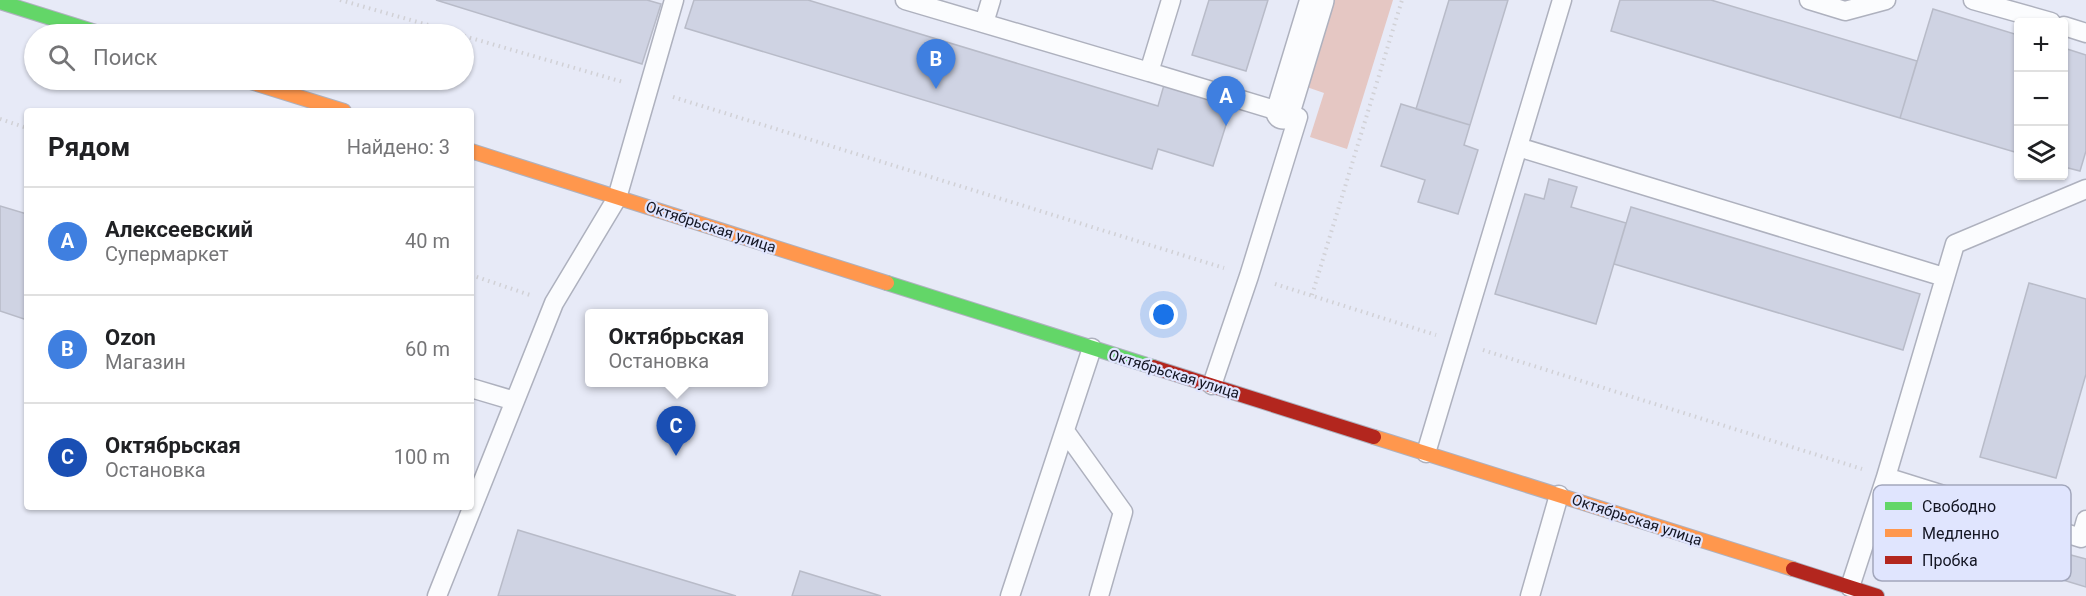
<!DOCTYPE html>
<html lang="ru">
<meta charset="utf-8">
<style>
:root{--surface:#fff;--page:#f6f6f6;--text:#202124;--muted:#757577;--line:#e0e0e0;--accent:#d93025}
body{margin:0;font-family:Roboto,sans-serif;background:var(--page);color:var(--text)}
.controls{position:absolute;right:18px;top:18px;display:grid;overflow:hidden;border-radius:6px;box-shadow:0 2px 4px #0004}
.controls button{width:54px;height:54px;display:grid;place-items:center;padding:0;border:0;border-bottom:2px solid var(--line);background:var(--surface);color:var(--text);font:30px sans-serif}
.you{position:absolute;left:1164px;top:315px;width:21px;height:21px;margin:-15px;border:4px solid #fff;border-radius:50%;background:#1a73e8;box-shadow:0 0 0 9px #1a73e833}
.badge{display:grid;place-items:center;width:39px;height:39px;border-radius:50%;background:var(--accent);color:#fff;font-size:20px;font-weight:700}
.pin{position:absolute;translate:-50% -50px;filter:drop-shadow(0 2px 3px #0008)}
.pin::after{content:'';position:absolute;top:32px;width:21px;height:18px;background:inherit;clip-path:polygon(0 0,100% 0,50% 100%)}
.popup{position:absolute;left:585px;top:309px;width:183px;height:78px;box-sizing:border-box;display:grid;place-content:center;border-radius:6px;background:var(--surface);filter:drop-shadow(0 2px 4px #0005);font-size:20px;white-space:nowrap;color:var(--muted)}
.popup b{font-size:22px;color:var(--text)}
.popup::after{content:'';position:absolute;left:50%;top:100%;margin-left:-12px;border:12px solid transparent;border-top-color:var(--surface)}
.list{margin:0;padding:0;list-style:none}
h2{display:flex;justify-content:space-between;align-items:center;height:78px;margin:0;padding:0 24px;font-size:26px}
h2 small{font-size:20px;font-weight:400;color:var(--muted)}
.list li{display:grid;grid-template-columns:39px 1fr auto;gap:18px;align-items:center;box-sizing:border-box;height:108px;padding:0 24px;border-top:2px solid var(--line)}
.list b{display:block;font-size:22px;white-space:nowrap}
.list p{margin:0;font-size:20px;white-space:nowrap;color:var(--muted)}
.list em{font-size:20px;font-style:normal;color:var(--muted)}
.icon{flex:none;width:33px;height:33px;fill:none;stroke:currentColor;stroke-width:2;stroke-linecap:round;stroke-linejoin:round}
.map{position:relative;flex:none;width:2086px;height:596px;overflow:hidden}
.search{position:absolute;background:var(--surface);box-shadow:0 2px 4px #0004;left:24px;top:24px;width:450px;height:66px;display:flex;align-items:center;gap:15px;box-sizing:border-box;padding:0 21px;border-radius:33px;color:var(--muted);font-size:22px}
.panel{position:absolute;background:var(--surface);box-shadow:0 2px 4px #0004;left:24px;top:108px;width:450px;height:402px;border-radius:6px}
.map>svg:first-child{display:block}
.green{fill:#e5c7c3}
.building{fill:#cfd3e3;stroke:#b8bbc8;stroke-width:1.5}
.lines{fill:none;stroke-linecap:round;stroke-linejoin:round}
.lane-casing{stroke:#aeb1be;stroke-width:21}
.street-casing{stroke:#aeb1be;stroke-width:36}
.fast-casing{stroke:#aeb1be;stroke-width:16}
.slow-casing{stroke:#aeb1be;stroke-width:16}
.jam-casing{stroke:#aeb1be;stroke-width:16}
.path{stroke:#d1d1d6;stroke-width:4;stroke-dasharray:1.5 4.5;stroke-linecap:butt}
.lane{stroke:#fbfcfe;stroke-width:18}
.street{stroke:#fbfcfe;stroke-width:33}
.fast{stroke:#63d668;stroke-width:14}
.slow{stroke:#ff974d;stroke-width:14}
.jam{stroke:#b3261e;stroke-width:14}
.labels{text-anchor:middle;stroke-width:4.5;stroke-linejoin:round;paint-order:stroke}
.street-label{font-size:15px;fill:#131523;stroke:#e0e5fe}
.key{fill:#e0e5fe;stroke:#a2a7bc;stroke-width:1.5}
.key-label{font-size:16px;fill:#131523}
</style>
<div class="map">
<svg width="2086" height="596" viewBox="0 0 2086 596">
<rect width="100%" height="100%" fill="#e7eaf7"/>
<!-- green -->
<path class="green" d="M1327 0H1393L1347 149 1310 137 1324 93 1301 85Z"/>
<!-- building -->
<path class="building" d="M436 0H647L661 4 642 64Z
M694 0H808L1158 106 1164 85 1232 106 1213 166 1158 149 1152 169 685 28Z
M1209 0H1268L1246 71 1192 55Z
M1449 0H1508L1470 125 1416 109Z
M1620 0H1711L1917 61 1900 118 1611 31Z
M1933 9 2018 35V153L1900 118Z
M2064 48 2086 55V151L2080 171 2064 167Z
M1401 104 1470 125 1464 145 1478 150 1458 214 1418 202 1425 180 1381 166Z
M1549 179 1577 187 1571 207 1626 223 1596 324 1495 294 1525 194 1544 199Z
M0 206 27 214V320L0 311Z
M1631 207 1920 294 1903 350 1614 264Z
M2029 283 2086 299V374L2056 478 1980 457Z
M518 530 736 596H498Z
M2071 555 2086 559V587L2063 580Z
M800 571 881 596H792Z"/>
<g class="lines">
<!-- lane casing -->
<g class="lane-casing">
<path id="lane" d="M905 0 1149 72 1171 0
M1809 0 1845 11 1886 0
M1973 0 2051 22
M984 23 991 0
M2064 26 2086 33
M1149 72 1298 117 1249 276 1212 385
M1518 147 1944 277
M471 388 515 401
M1065 431 1123 512 1099 596
M1426 453 1562 0
M1886 477 2081 538 2086 520
M1850 587 1886 477 1955 244 2086 189
M437 596 554 303 617 198 674 0
M1010 596 1092 348
M1530 596 1559 495"/>
</g>
<!-- street casing -->
<g class="street-casing">
<path id="street" d="M1283 112 1317 0"/>
</g>
<!-- fast casing -->
<g class="fast-casing">
<path id="fast" d="M0 2 102 34
M887 283 1153 367"/>
</g>
<!-- slow casing -->
<g class="slow-casing">
<path id="slow" d="M244 80 344 111
M471 151 887 283
M1374 437 1793 569"/>
</g>
<!-- jam casing -->
<g class="jam-casing">
<path id="jam" d="M1153 367 1374 437
M1793 569 1877 596"/>
</g>
<!-- path -->
<path class="path" d="M340 0 460 34
M464 36 623 82
M673 97 1224 268
M0 119 27 128
M471 275 530 295
M1275 284 1436 335
M1312 295 1402 0
M1483 350 1862 469"/>
<!-- lane -->
<use href="#lane" class="lane"/>
<!-- street -->
<use href="#street" class="street"/>
<!-- fast -->
<use href="#fast" class="fast"/>
<!-- slow -->
<use href="#slow" class="slow"/>
<!-- jam -->
<use href="#jam" class="jam"/>
</g>
<g class="labels">
<!-- street labels -->
<g class="street-label">
<text transform="translate(711 227) rotate(18)" y="5">Октябрьская улица</text>
<text transform="translate(1174 374) rotate(17)" y="5">Октябрьская улица</text>
<text transform="translate(1637 520) rotate(18)" y="5">Октябрьская улица</text>
</g>
</g>
<!-- legend -->
<rect x="1873" y="485" width="198" height="96" rx="9" class="key"/>
<rect x="1885" y="502" width="27" height="8" fill="#63d668"/>
<rect x="1885" y="529" width="27" height="8" fill="#ff974d"/>
<rect x="1885" y="556" width="27" height="8" fill="#b3261e"/>
<g class="key-label">
<text x="1922" y="512">Свободно</text>
<text x="1922" y="539">Медленно</text>
<text x="1922" y="566">Пробка</text>
</g>
</svg>
<div class="controls">
<button>+</button>
<button>−</button>
<button><svg class="icon" aria-label="layers" viewBox="0 0 24 24"><path d="M12 4l9 5-9 5-9-5zM3 14l9 5 9-5"/></svg></button>
</div>
<div class="you"></div>
<div class="pin badge" style="left:1226px;top:126px;background:#3f7fe0">A</div>
<div class="pin badge" style="left:936px;top:89px;background:#3f7fe0">B</div>
<div class="pin badge" style="left:676px;top:456px;background:#1a4fb4">C</div>
<div class="popup"><b>Октябрьская</b>Остановка</div>
<div class="search"><svg class="icon" aria-label="search" viewBox="0 0 24 24"><circle cx="10" cy="10" r="6"/><path d="M15 15l6 6"/></svg>Поиск</div>
<section class="panel">
<h2>Рядом<small>Найдено: 3</small></h2>
<ul class="list">
<li><span class="badge" style="background:#3f7fe0">A</span><div><b>Алексеевский</b><p>Супермаркет</p></div><em>40 m</em></li>
<li><span class="badge" style="background:#3f7fe0">B</span><div><b>Ozon</b><p>Магазин</p></div><em>60 m</em></li>
<li><span class="badge" style="background:#1a4fb4">C</span><div><b>Октябрьская</b><p>Остановка</p></div><em>100 m</em></li>
</ul>
</section>
</div>
